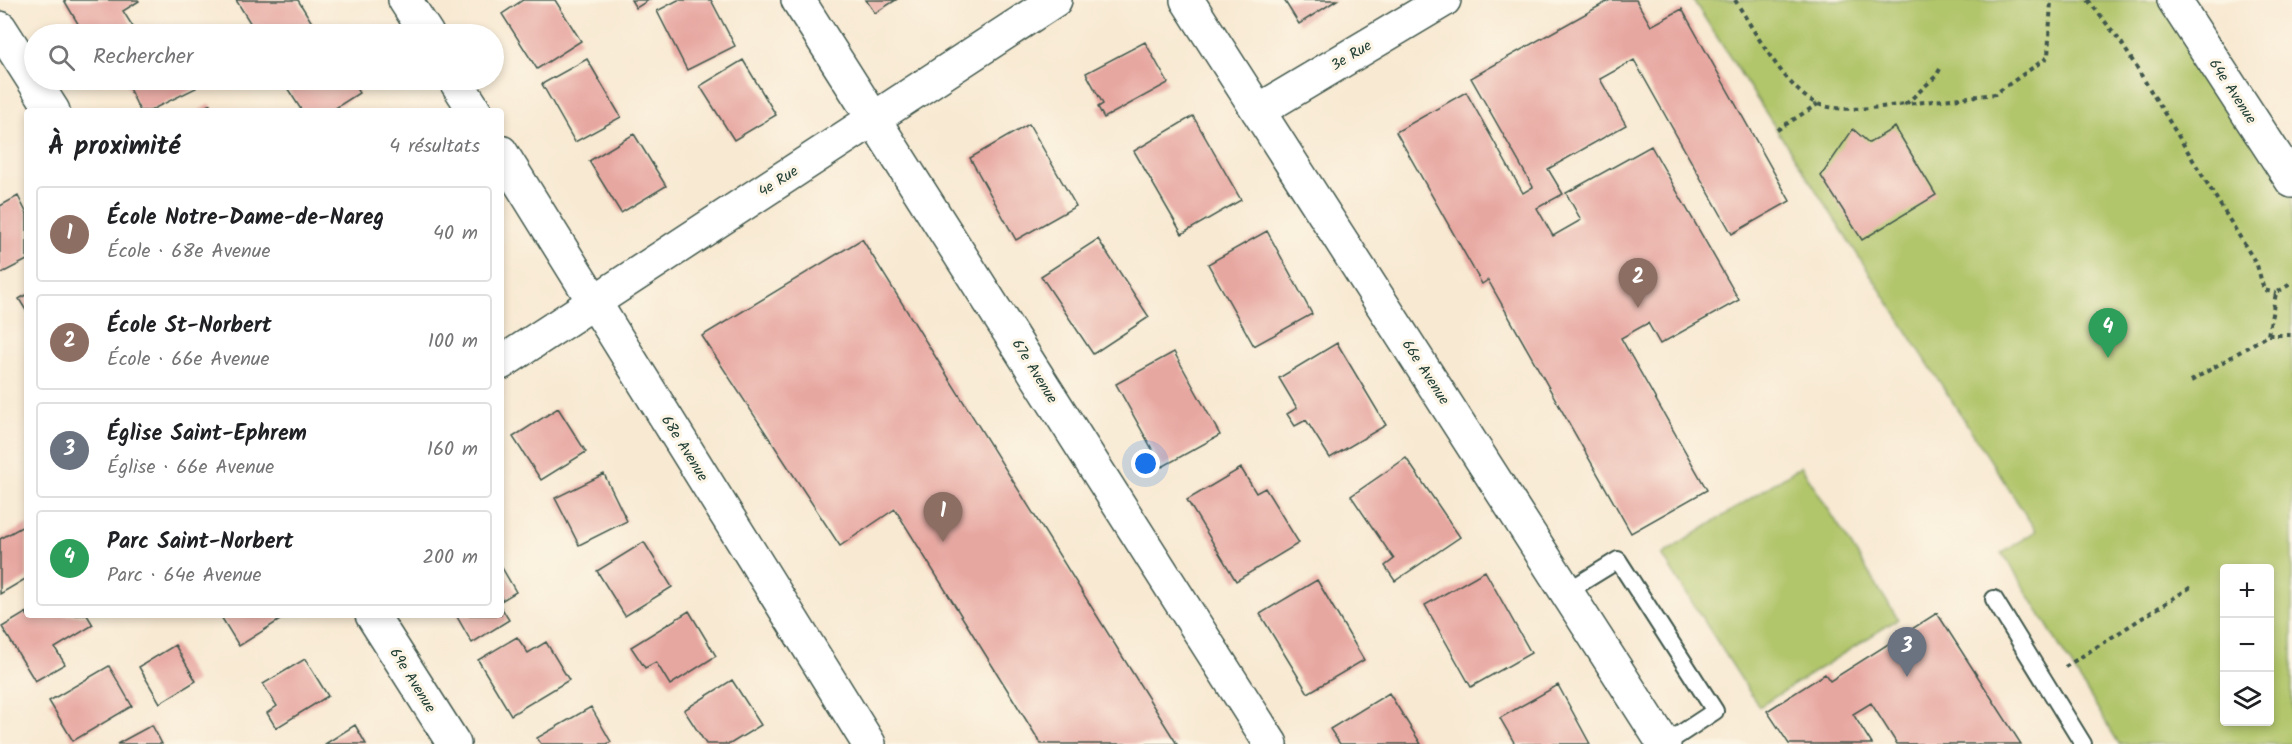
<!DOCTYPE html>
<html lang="fr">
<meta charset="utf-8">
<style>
:root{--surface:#fff;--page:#f6f6f6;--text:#202124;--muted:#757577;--line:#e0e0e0;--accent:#2563eb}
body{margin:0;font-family:Kalam,sans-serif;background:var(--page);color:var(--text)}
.controls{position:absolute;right:18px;bottom:18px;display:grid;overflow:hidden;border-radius:6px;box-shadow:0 3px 9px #0003}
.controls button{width:54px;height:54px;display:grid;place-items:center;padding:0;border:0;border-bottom:2px solid var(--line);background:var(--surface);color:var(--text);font:30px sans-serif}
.you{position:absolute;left:1146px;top:464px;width:21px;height:21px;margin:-15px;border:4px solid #fff;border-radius:50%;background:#1a73e8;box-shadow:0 0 0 9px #1a73e833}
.badge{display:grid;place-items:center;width:39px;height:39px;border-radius:50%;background:var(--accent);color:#fff;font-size:20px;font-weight:700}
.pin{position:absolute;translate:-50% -50px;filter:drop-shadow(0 2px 3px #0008)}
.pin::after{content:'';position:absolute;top:32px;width:21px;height:18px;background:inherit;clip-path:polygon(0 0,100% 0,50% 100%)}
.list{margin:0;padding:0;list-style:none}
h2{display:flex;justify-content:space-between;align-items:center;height:78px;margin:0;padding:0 24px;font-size:26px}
h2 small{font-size:20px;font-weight:400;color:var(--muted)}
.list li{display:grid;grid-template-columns:39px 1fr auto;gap:18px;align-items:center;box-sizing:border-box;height:96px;margin:0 12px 12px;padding:0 12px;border:2px solid var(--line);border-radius:6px}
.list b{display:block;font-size:22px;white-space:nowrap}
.list p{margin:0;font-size:20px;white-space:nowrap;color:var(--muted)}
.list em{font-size:20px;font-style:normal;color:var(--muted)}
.icon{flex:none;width:33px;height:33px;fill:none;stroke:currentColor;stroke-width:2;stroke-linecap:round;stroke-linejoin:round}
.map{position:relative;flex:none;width:2292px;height:744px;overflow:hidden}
.search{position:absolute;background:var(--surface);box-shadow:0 3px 9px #0003;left:24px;top:24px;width:480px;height:66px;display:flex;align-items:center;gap:15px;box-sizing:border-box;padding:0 21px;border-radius:33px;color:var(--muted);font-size:22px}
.panel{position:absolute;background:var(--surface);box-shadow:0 3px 9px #0003;left:24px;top:108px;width:480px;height:510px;border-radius:6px}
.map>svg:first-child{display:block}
.green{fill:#b1c56a;stroke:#68814f;stroke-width:1.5;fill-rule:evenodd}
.building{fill:#e7a7a1}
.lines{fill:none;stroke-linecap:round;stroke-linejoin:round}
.service-casing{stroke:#40574c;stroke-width:20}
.minor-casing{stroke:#40574c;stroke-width:36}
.path{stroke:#40574c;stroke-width:4;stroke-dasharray:4.5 4.5;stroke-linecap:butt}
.service{stroke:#fff;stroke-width:16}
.minor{stroke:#fff;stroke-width:33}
.labels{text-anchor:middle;stroke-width:6;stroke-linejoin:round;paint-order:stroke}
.street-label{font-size:15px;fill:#1f3d34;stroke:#fcf5e5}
</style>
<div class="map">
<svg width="2292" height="744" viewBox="0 0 2292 744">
<rect width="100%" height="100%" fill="#fcf5e5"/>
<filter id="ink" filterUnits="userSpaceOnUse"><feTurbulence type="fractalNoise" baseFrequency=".0167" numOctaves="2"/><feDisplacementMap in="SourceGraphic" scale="12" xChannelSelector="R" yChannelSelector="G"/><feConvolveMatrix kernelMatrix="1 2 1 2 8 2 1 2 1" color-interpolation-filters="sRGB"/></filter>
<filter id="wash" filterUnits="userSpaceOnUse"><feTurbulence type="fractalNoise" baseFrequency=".008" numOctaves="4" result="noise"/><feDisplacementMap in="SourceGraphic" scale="24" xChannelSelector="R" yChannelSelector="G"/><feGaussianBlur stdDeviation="1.35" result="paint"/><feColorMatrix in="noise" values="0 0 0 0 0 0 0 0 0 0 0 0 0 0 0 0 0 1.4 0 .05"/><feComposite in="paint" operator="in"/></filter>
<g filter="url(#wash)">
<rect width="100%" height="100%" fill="#f8e9d2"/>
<!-- green -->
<path class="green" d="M1693 0H2173L2292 184V744H2119L2006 558 2001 554 2036 531ZM2224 568H2270V722H2224Z
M1801 466 1898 619 1759 707 1662 555Z"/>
<g id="blocks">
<!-- building -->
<path class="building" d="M64 0H138L139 1 123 11 135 30 127 34H84Z
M236 0H298L314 26 300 34H257Z
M523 0H555L581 41 537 69 502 14Z
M631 0H649L636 8Z
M678 0H711L735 46 687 70 657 11Z
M866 0H896L875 13Z
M1284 0H1337L1299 24Z
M1610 0H1636L1651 26 1682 9 1790 201 1732 234 1634 60 1600 79 1626 125 1548 169 1563 194 1537 208 1553 236 1581 220 1566 193 1651 146 1739 300 1660 344 1648 323 1621 338 1707 490 1631 533 1488 280 1482 284 1396 132 1466 92 1523 193 1533 187 1471 78Z
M1145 42 1168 83 1104 118 1098 107 1103 104 1086 73Z
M587 59 621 117 575 142 542 84Z
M743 60 776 115 734 140 700 86Z
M125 80H192L196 88 149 111H140Z
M282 80H351L359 93 331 111H302Z
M210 104 214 111H198Z
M1193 116 1241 200 1182 234 1134 151Z
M1029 124 1076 206 1016 240 970 158Z
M1895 127 1936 195 1862 240 1821 176 1853 129 1869 143Z
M634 134 666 186 621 213 589 161Z
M18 196 27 214V260L0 274V206Z
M1267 231 1312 314 1254 346 1208 264Z
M862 239 1177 744H1041L895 509 840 546 702 336Z
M1098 239 1149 317 1093 354 1041 276Z
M27 294V312L19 299Z
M1337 343 1386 425 1330 458 1306 420 1295 426 1287 414 1297 408 1279 378Z
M1174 352 1220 435 1162 467 1116 384Z
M558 408 586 452 541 480 513 437Z
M1406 458 1460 537 1395 581 1385 566 1394 559 1351 496Z
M1241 468 1256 493 1265 488 1299 543 1236 581 1187 500Z
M604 474 627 521 579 545 555 498Z
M27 524V578L0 594V539Z
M644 542 672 587 625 616 597 571Z
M501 566 516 592 501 601Z
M1485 571 1531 653 1471 687 1425 605Z
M1317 580 1364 660 1308 693 1260 614Z
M501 607 509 620 472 643 456 615H501Z
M689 611 716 656 670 685 656 662 645 668 631 647Z
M27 612V615H87L93 625 55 648 65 664 35 681 2 627Z
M1937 613 2021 744H1897L1871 703 1853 714 1872 744H1789L1767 711 1825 674 1830 681Z
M220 615H277L280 620 239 646Z
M517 637 528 653 546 642 569 680 511 715 478 660Z
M175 645 196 681 160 703 139 667Z
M305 659 328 696 276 728 267 713 277 706 263 684Z
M109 666 132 706 73 741 49 701Z
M732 680 761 725 730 744H706L684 710Z
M1558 685 1590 744H1515L1500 718Z
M1389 693 1421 744H1340L1330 729Z
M591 707 611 742 607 744H541L537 738Z
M152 725 162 744H117Z
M355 725 366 744H325Z"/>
</g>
</g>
<g filter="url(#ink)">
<use href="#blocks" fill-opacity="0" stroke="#40574c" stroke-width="1.5"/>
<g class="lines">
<!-- service casing -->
<g class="service-casing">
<path id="service" d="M1566 592 1618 560 1715 711 1665 744
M1994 599 2083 744"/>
</g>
<!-- minor casing -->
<g class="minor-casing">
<path id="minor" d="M405 0 427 34
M798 0 1271 744
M1187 0 1664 744
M2174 0 2292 181
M0 28 53 111
M455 80 475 111
M1258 111 1444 0
M501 152 869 744
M501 363 1055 0
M372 615 454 744"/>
</g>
<!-- path -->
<path class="path" d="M1735 0C1752 27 1788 93 1818 104 1841 113 1882 107 1906 104
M2088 0 2121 42 2257 265 2264 290 2276 293
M1940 69 1936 76 1906 104 1995 94 2048 57 2051 0
M1777 130 1818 104
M2268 335H2292
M2191 381 2268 335 2276 293 2292 283
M2065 667 2191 587"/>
<!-- service -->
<use href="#service" class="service"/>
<!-- minor -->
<use href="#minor" class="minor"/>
</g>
</g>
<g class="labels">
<!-- street labels -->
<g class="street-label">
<text transform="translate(1351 55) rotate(-31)" y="5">3e Rue</text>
<text transform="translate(2233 91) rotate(57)" y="5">64e Avenue</text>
<text transform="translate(778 181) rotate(-33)" y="5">4e Rue</text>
<text transform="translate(1035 371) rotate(58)" y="5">67e Avenue</text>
<text transform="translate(1426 372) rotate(57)" y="5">66e Avenue</text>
<text transform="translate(685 448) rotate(58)" y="5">68e Avenue</text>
<text transform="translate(413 680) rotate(58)" y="5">69e Avenue</text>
</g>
</g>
</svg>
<div class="controls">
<button>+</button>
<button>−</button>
<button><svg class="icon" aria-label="layers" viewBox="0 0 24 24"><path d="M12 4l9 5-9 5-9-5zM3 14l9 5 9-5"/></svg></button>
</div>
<div class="you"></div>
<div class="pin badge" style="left:943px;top:542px;background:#8d6e63">1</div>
<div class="pin badge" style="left:1638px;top:308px;background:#8d6e63">2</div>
<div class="pin badge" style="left:1907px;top:677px;background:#6b7280">3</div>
<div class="pin badge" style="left:2108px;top:358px;background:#2e9e5b">4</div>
<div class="search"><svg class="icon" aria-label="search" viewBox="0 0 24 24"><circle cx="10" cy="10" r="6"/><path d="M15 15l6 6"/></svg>Rechercher</div>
<section class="panel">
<h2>À proximité<small>4 résultats</small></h2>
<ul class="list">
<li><span class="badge" style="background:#8d6e63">1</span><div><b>École Notre-Dame-de-Nareg</b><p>École · 68e Avenue</p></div><em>40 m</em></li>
<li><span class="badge" style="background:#8d6e63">2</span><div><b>École St-Norbert</b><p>École · 66e Avenue</p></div><em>100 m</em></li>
<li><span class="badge" style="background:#6b7280">3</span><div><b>Église Saint-Ephrem</b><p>Église · 66e Avenue</p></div><em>160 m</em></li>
<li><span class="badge" style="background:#2e9e5b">4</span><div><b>Parc Saint-Norbert</b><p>Parc · 64e Avenue</p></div><em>200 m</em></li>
</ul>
</section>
</div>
